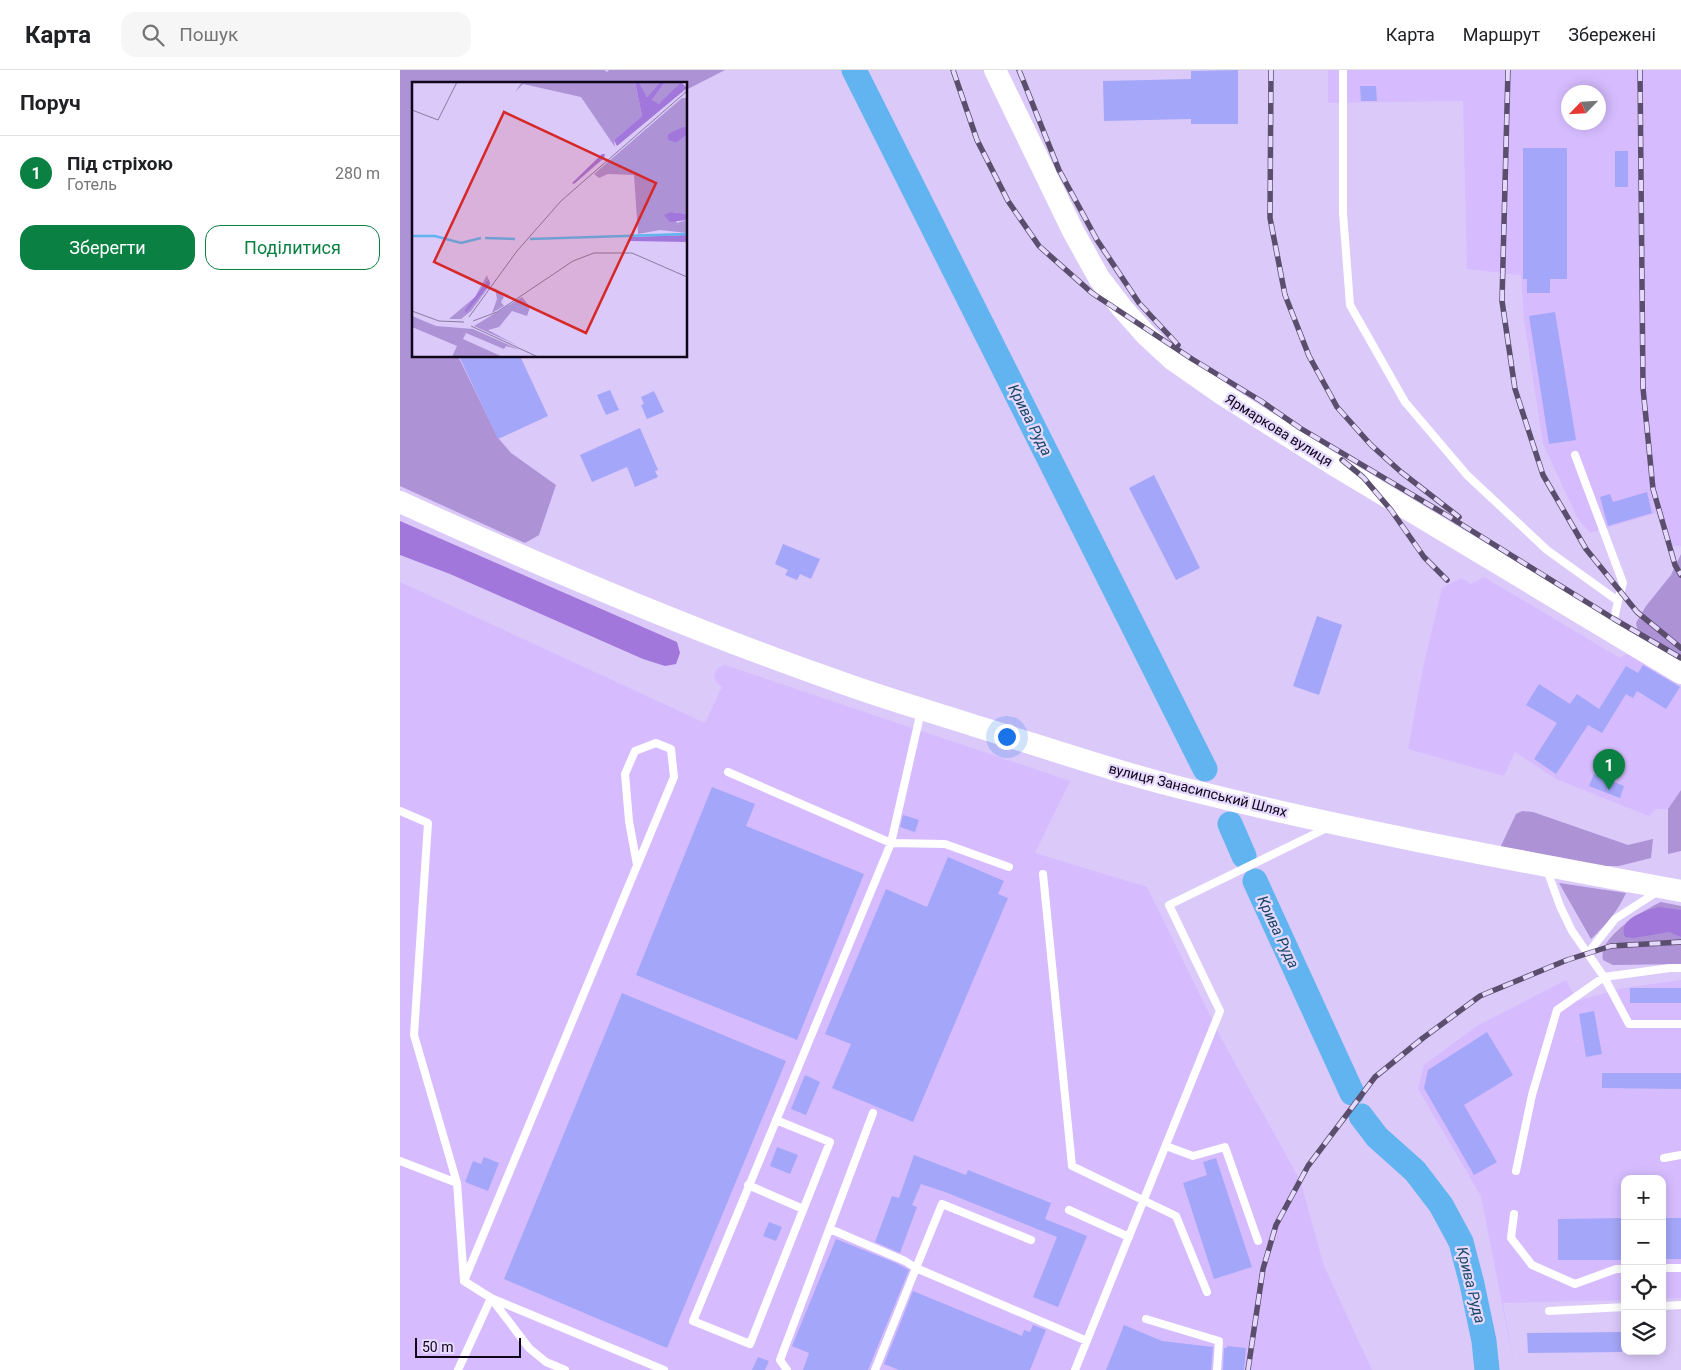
<!DOCTYPE html>
<html lang="uk">
<meta charset="utf-8">
<style>
:root{--surface:#fff;--page:#f6f6f6;--text:#202124;--muted:#757577;--line:#e0e0e0;--accent:#0b8043}
body{margin:0;font-family:Roboto,sans-serif;background:var(--page);color:var(--text)}
.controls{position:absolute;right:15px;bottom:15px;display:grid;overflow:hidden;border-radius:10px;box-shadow:0 2px 12px #0003}
.controls button{width:45px;height:45px;display:grid;place-items:center;padding:0;border:0;border-bottom:1px solid var(--line);background:var(--surface);color:var(--text);font:25px sans-serif}
.compass{position:absolute;left:1161px;top:15px;width:45px;height:45px;border-radius:50%;background:var(--surface);box-shadow:0 2px 12px #0003;rotate:245deg}
.scale{position:absolute;left:15px;bottom:12px;width:106px;box-sizing:border-box;padding-left:5px;border:2px solid #0f061a;border-top:0;font-size:14px;line-height:18px;white-space:nowrap;color:#0f061a;-webkit-text-stroke:4px #e6d9fe;paint-order:stroke}
.you{position:absolute;left:606px;top:666px;width:18px;height:18px;margin:-12px;border:4px solid #fff;border-radius:50%;background:#1a73e8;box-shadow:0 0 0 8px #1a73e833}
.badge{display:grid;place-items:center;width:32px;height:32px;border-radius:50%;background:var(--accent);color:#fff;font-size:16px;font-weight:700}
.pin{position:absolute;translate:-50% -41px;filter:drop-shadow(0 1px 2px #0008)}
.pin::after{content:'';position:absolute;top:26px;width:18px;height:15px;background:inherit;clip-path:polygon(0 0,100% 0,50% 100%)}
.list{margin:0;padding:0;list-style:none}
h2{display:flex;justify-content:space-between;align-items:center;height:65px;margin:0;padding:0 20px;font-size:21px}
h2 small{font-size:16px;font-weight:400;color:var(--muted)}
.list li{display:grid;grid-template-columns:32px 1fr auto;gap:15px;align-items:center;box-sizing:border-box;height:75px;padding:0 20px;border-top:1px solid var(--line)}
.list b{display:block;font-size:19px;white-space:nowrap}
.list p{margin:0;font-size:16px;white-space:nowrap;color:var(--muted)}
.list em{font-size:16px;font-style:normal;color:var(--muted)}
.actions{display:flex;gap:10px;padding:15px 20px}
.actions a{flex:1;padding:11px 0;border:1px solid var(--accent);border-radius:15px;text-align:center;font-size:18px;color:var(--accent)}
.actions .main{background:var(--accent);color:#fff}
.icon{flex:none;width:28px;height:28px;fill:none;stroke:currentColor;stroke-width:2;stroke-linecap:round;stroke-linejoin:round}
.map{position:relative;flex:none;width:1281px;height:1300px;overflow:hidden}
header{display:flex;align-items:center;gap:30px;box-sizing:border-box;height:70px;padding:0 25px;background:var(--surface);border-bottom:1px solid var(--line)}
header strong{font-size:24px}
nav{display:flex;gap:28px;margin-inline-start:auto;font-size:18px}
.search{width:350px;height:45px;background:var(--page);display:flex;align-items:center;gap:12px;box-sizing:border-box;padding:0 18px;border-radius:15px;color:var(--muted);font-size:19px}
main{display:flex}
aside{flex:1;background:var(--surface)}
.map>svg:first-child{display:block}
.built{fill:#d6bcff;fill-rule:evenodd}
.green{fill:#ad92d6}
.forest{fill:#a277db}
.lines{fill:none;stroke-linecap:round;stroke-linejoin:round}
.river{stroke:#61b4f0;stroke-width:25}
.building{fill:#a4a6f9}
.lane{stroke:#fff;stroke-width:8}
.secondary{stroke:#fff;stroke-width:22}
.rail-casing{stroke:#5b4e6d;stroke-width:5.5}
.rail{stroke:#e6d9fe;stroke-width:4;stroke-dasharray:11;stroke-linecap:butt}
.labels{text-anchor:middle;stroke-width:4.5;stroke-linejoin:round;paint-order:stroke}
.street-label{font-size:14px;fill:#0f061a;stroke:#e6d9fe}
.water-label{font-size:15px;font-style:italic;fill:#1a4766;stroke:#e6d9fe}
.inset-river{fill:none;stroke:#61b4f0;stroke-width:2.5}
.inset-road{fill:none;stroke:#897ba0;stroke-width:1}
.view{fill:#d62828;fill-opacity:0.15;stroke:#d62828;stroke-width:2.5}
.inset-edge{fill:none;stroke:#0f061a;stroke-width:2.5}
</style>
<header>
<strong>Карта</strong>
<div class="search"><svg class="icon" aria-label="search" viewBox="0 0 24 24"><circle cx="10" cy="10" r="6"/><path d="M15 15l6 6"/></svg>Пошук</div>
<nav><a>Карта</a><a>Маршрут</a><a>Збережені</a></nav>
</header>
<main>
<aside>
<h2>Поруч<small></small></h2>
<ul class="list">
<li><span class="badge">1</span><div><b>Під стріхою</b><p>Готель</p></div><em>280 m</em></li>
</ul>
<div class="actions"><a class="main">Зберегти</a><a>Поділитися</a></div>
</aside>
<div class="map">
<svg width="1281" height="1300" viewBox="0 0 1281 1300">
<rect width="100%" height="100%" fill="#dbc9fa"/>
<!-- built -->
<path class="built" d="M928 0H1281V476H1271L1256 443 1190 463 1177 447 1143 374 1124 250 1121 205 1067 199 1063 31 928 33ZM1168 22H1198V52H1168Z
M1084 507 1220 588 1227 584 1281 616V720L1268 739H1256L1249 746 1156 709 1115 682 1104 706 1008 679 1023 598 1042 518 1061 508 1071 514Z
M0 512 305 653 322 617 316 612 314 605 318 598 325 595 670 711 635 783 747 817 822 970 900 1110 924 1196 972 1300H0Z
M1166 910 1177 931 1223 918 1281 910V1228H1262V1109H1225V1230L1103 1233 1115 1300 1081 1126 1018 1019 1024 995 1077 956Z"/>
<!-- green -->
<path class="green" d="M0 0H204L207 2 209 0H325L286 20V14H14V286H58L98 368 111 383 156 415 139 465 125 473 0 416Z
M1281 484V594L1239 568 1236 553 1246 536 1271 505Z
M1281 720V781L1268 784V739Z
M1122 741 1133 742 1228 775 1253 769 1251 788 1219 796H1198L1100 778 1116 744Z
M1159 813 1226 823C1218 841 1205 856 1191 869Z
M1261 832 1281 836V894L1213 895 1203 890C1197 867 1244 840 1261 832Z"/>
<!-- forest -->
<path class="forest" d="M0 451 277 572 280 583 276 594 265 596 243 589 50 504 0 485Z
M1258 837 1281 840V867L1269 862 1234 868 1225 867C1217 849 1245 841 1258 837Z"/>
<g class="lines">
<!-- river -->
<path class="river" d="M454 0 805 699
M830 754 844 786
M855 811 952 1023
M961 1046 977 1067 1015 1101 1041 1135 1061 1172 1072 1214 1084 1271 1087 1300"/>
</g>
<!-- building -->
<path class="building" d="M838 0V54H791V49L704 51 703 11 791 9V1Z
M960 16H976L977 31H961Z
M1123 78H1167V209H1150V223H1127V209H1123Z
M1215 81H1228V117H1215Z
M1155 242 1176 370 1149 374 1129 246Z
M59 286H120L148 346 98 369Z
M210 320 219 340 206 345 197 325Z
M254 321 264 342 247 349 241 335 244 334 241 327Z
M240 358 258 400 255 401 258 407 235 417 227 397 192 412 180 385Z
M754 405 800 498 776 510 729 418Z
M1247 422 1252 443 1208 456 1200 427 1210 424 1213 432Z
M383 474 420 489 411 509 400 504 397 510 385 505 388 500 375 494Z
M917 546 942 555 919 625 893 616Z
M1243 595 1280 617 1266 639 1237 621 1233 628 1226 624 1202 663 1188 655 1156 704 1134 689 1157 653 1126 635 1139 614 1170 634 1177 624 1199 639 1226 596 1238 603Z
M1194 704 1224 716 1220 728 1189 716Z
M312 717 355 734 346 756 464 804 397 970 236 905Z
M503 745 519 750 515 762 500 757Z
M548 787 604 811 598 824 608 828 513 1052 432 1018 451 974 425 964 486 819 527 837Z
M1230 918H1281V933H1230Z
M222 923 386 991 267 1278 104 1209Z
M1194 941 1202 984 1186 987 1179 944Z
M1087 962 1113 1005 1064 1035 1097 1092 1074 1105 1024 1018 1028 1000Z
M1202 1003H1281V1019L1202 1018Z
M405 1005 420 1012 406 1045 391 1039Z
M377 1077 398 1085 390 1104 370 1096Z
M514 1085 566 1105 568 1100 651 1133 645 1149 687 1166 658 1237 633 1227 657 1167 545 1122 521 1114 512 1135 517 1137 500 1183 475 1172 492 1126 499 1128Z
M84 1087 99 1093 88 1121 65 1112 73 1091 81 1094Z
M816 1088 852 1197 814 1209 783 1113 807 1105 803 1092Z
M1225 1148V1190H1158V1149Z
M1262 1148H1281V1189H1262Z
M369 1152 382 1157 376 1171 363 1166Z
M436 1169 496 1193 509 1200 468 1300H403L409 1283 392 1276Z
M513 1221 622 1266 624 1260 630 1262 633 1255 646 1260 630 1300H499L484 1294Z
M724 1255 762 1271 813 1277 811 1300H706Z
M1222 1262V1282L1128 1283 1127 1263Z
M827 1276 846 1278 844 1300H823L824 1278H827Z
M358 1287 369 1291 365 1300H352Z"/>
<g class="lines">
<!-- lane -->
<path class="lane" d="M943 0V143L950 235 1005 332 1067 405 1147 480 1218 531 1212 559
M1175 385 1223 513 1218 531
M328 702 491 773 545 774 609 797
M0 741 28 753 14 965 57 1113 64 1211 91 1228 129 1278 146 1292 165 1300
M1147 800 1160 836 1172 861 1204 907 1229 954H1281
M643 804 672 1096 776 1146 807 1222
M1188 883 1215 849 1257 822
M376 1050 430 1072 350 1274 293 1251 491 773 521 641
M766 1076 793 1086 825 1077 858 1171
M1264 1088 1281 1085
M0 1091 57 1113
M1116 1101 1132 1025 1157 940 1204 907 1270 898H1281
M348 1115 403 1139
M669 1140 729 1167
M1114 1144 1111 1168 1132 1195 1175 1214 1216 1199H1225
M430 1159 505 1191 516 1198 475 1300
M631 1170 542 1134 516 1198 687 1271
M1262 1198H1281
M64 1211 274 707 271 679 256 673 235 681 225 704 229 751 237 795
M1262 1236 1281 1235
M1149 1241 1225 1237
M746 1249 819 1271 817 1300
M58 1300 91 1228 264 1300
M387 1300 380 1290 473 1043
M675 1300 820 941 769 835 927 758"/>
<!-- secondary -->
<path class="secondary" d="M595 0 673 161 699 208 722 238 746 265 772 289 822 324 931 393 1281 603
M0 432C143 497 288 559 437 611 486 629 536 643 585 659 656 681 726 705 798 722 958 762 1120 791 1281 821"/>
<!-- rail casing -->
<g class="rail-casing">
<path id="rail" d="M553 0 577 70 608 131 639 176 692 223 792 289 861 331 900 358 1048 446 1214 549 1281 588
M619 0 659 100 697 170 739 233 778 275
M871 0 870 148 885 225 909 286 937 337 971 375 1001 402 1059 447
M1108 0 1102 231 1115 319 1143 405 1186 479 1237 542 1281 578
M1240 0 1243 318 1253 419 1275 495 1281 505
M942 390 963 407 991 440 1024 487 1047 510
M848 1300 863 1199 876 1155 908 1096 975 1007 1023 968 1080 926 1167 890 1211 876 1281 872"/>
</g>
<!-- rail -->
<use href="#rail" class="rail"/>
</g>
<g class="labels">
<!-- street labels -->
<g class="street-label">
<text transform="translate(879 360) rotate(32)" y="5">Ярмаркова вулиця</text>
<text transform="translate(798 720) rotate(14)" y="5">вулиця Занасипський Шлях</text>
</g>
<!-- water labels -->
<g class="water-label">
<text transform="translate(630 350) rotate(63)" y="5">Крива Руда</text>
<text transform="translate(878 862) rotate(65)" y="5">Крива Руда</text>
<text transform="translate(1071 1215) rotate(76)" y="5">Крива Руда</text>
</g>
</g>
<!-- overview -->
<g transform="translate(12 12)">
<rect width="275" height="275" fill="#dbc9fa"/>
<path d="M110 0H223L230 34 202 58 203 65 169 15 111 2 103 10ZM227 0H248L235 15ZM253 0H269L248 22 242 21 240 18ZM270 16H275V46L256 52V58L264 61 275 53V132L259 130 265 141 275 138V151L248 148 226 152 222 93 196 92 187 96 182 92ZM75 193 78 203 59 229 49 237H37L63 215ZM83 206 92 215 89 220 92 224 80 231 85 217ZM110 215 118 225 115 234 100 229 87 245 76 248 106 264 62 244ZM0 234 24 244 61 247 108 268 94 264 92 267 54 251 51 257 91 275H40L45 264 0 245Z" fill="#ad92d6"/>
<path d="M223 0H227L235 15 248 0H253L240 18 247 22 269 0 275 6 205 64 202 58 230 34ZM271 45 275 46V53L264 61 256 58V52ZM190 72H193L192 76 162 102 160 101ZM259 130 275 132V138L258 140 252 133ZM275 153V160L218 159 219 155ZM77 197 78 202 54 231 53 228Z" fill="#a277db"/>
<path class="inset-river" d="M0 154H23L49 161 69 156M73 156 103 157M118 157 275 152"/>
<path class="inset-road" d="M0 28 26 38 45 0M0 229 27 239 52 240M57 235 105 169 149 119 275 9M61 239 85 230 161 179 182 171H220L275 195M59 244 126 275"/>
<path class="view" d="M92 30 244 101 174 251 22 180Z"/>
<rect width="275" height="275" class="inset-edge"/>
</g>
</svg>
<div class="controls">
<button>+</button>
<button>−</button>
<button><svg class="icon" aria-label="locate" viewBox="0 0 24 24"><circle cx="12" cy="12" r="6"/><path d="M12 2v4M12 18v4M2 12h4M18 12h4"/></svg></button>
<button><svg class="icon" aria-label="layers" viewBox="0 0 24 24"><path d="M12 4l9 5-9 5-9-5zM3 14l9 5 9-5"/></svg></button>
</div>
<svg class="compass" viewBox="-18 -18 36 36"><path d="M0-13l5 13h-10z" fill="#e53935"/><path d="M0 13l5-13h-10z" fill="#757577"/></svg>
<div class="scale">50 m</div>
<div class="you"></div>
<div class="pin badge" style="left:1209px;top:720px">1</div>
</div>
</main>
